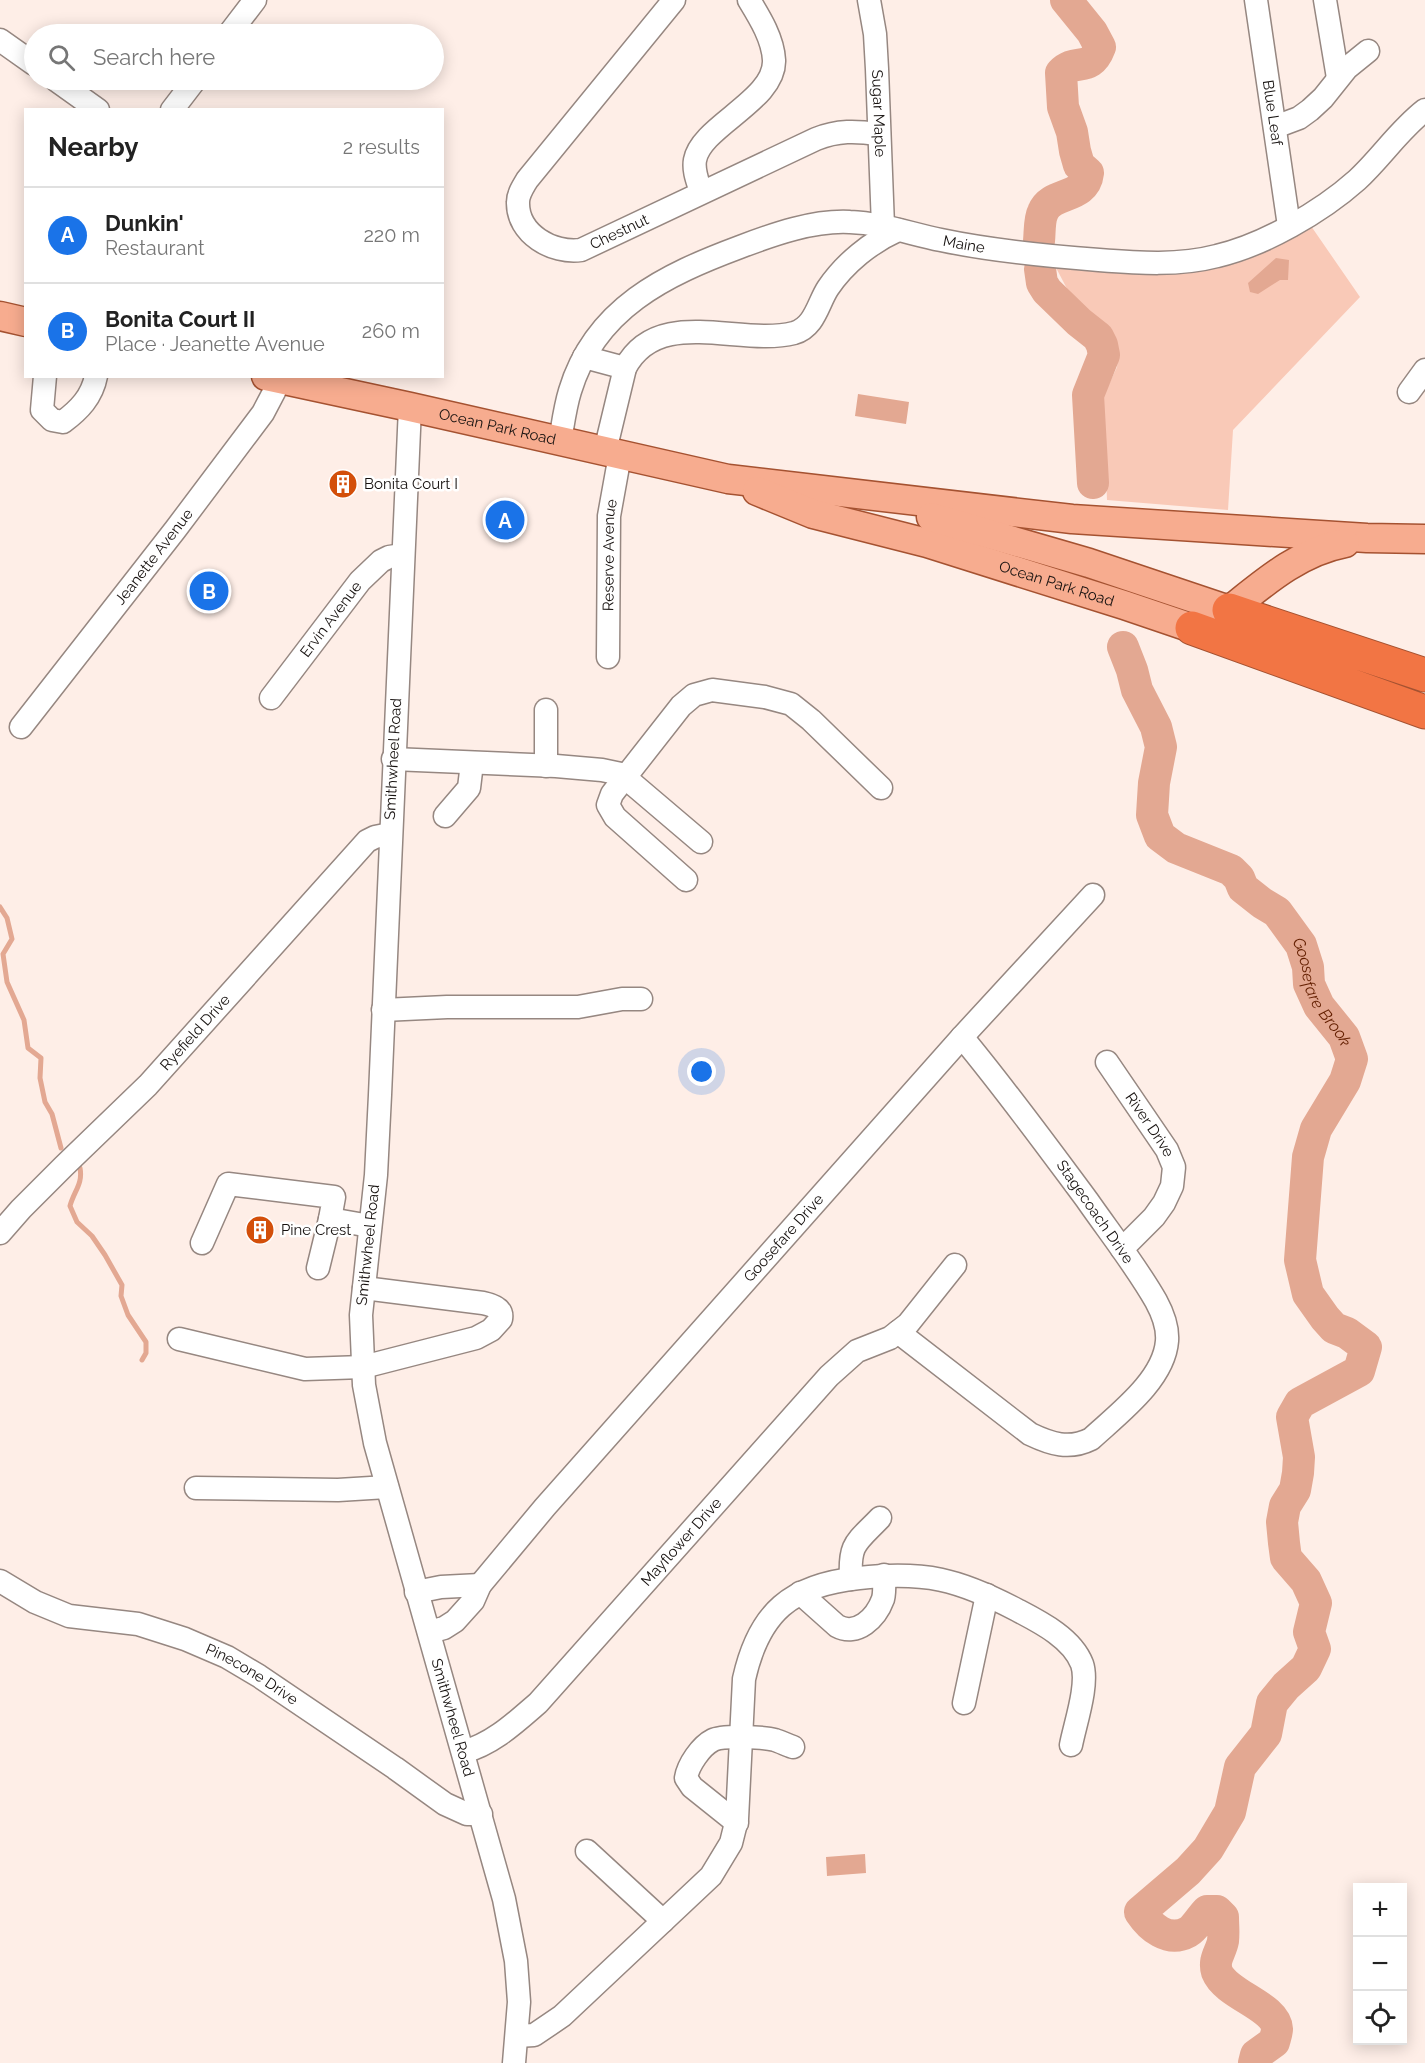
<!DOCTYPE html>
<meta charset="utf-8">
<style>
:root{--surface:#fff;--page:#f6f6f6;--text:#222;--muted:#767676;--line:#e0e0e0;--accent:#1a73e8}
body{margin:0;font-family:Raleway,sans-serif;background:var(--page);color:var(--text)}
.controls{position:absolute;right:18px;bottom:18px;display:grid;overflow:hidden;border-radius:0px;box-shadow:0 3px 15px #0003}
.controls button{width:54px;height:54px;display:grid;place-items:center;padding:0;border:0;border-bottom:2px solid var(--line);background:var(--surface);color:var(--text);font:30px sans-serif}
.you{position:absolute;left:702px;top:1072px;width:21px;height:21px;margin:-15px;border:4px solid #fff;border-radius:50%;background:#1a73e8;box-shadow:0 0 0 9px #1a73e833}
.badge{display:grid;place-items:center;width:39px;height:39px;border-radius:50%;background:var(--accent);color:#fff;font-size:20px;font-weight:700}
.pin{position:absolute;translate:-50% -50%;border:3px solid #fff;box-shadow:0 2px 6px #0006}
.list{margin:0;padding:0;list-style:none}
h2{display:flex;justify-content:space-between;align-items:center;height:78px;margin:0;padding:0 24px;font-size:26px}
h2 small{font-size:20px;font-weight:400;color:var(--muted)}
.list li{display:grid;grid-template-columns:39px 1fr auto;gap:18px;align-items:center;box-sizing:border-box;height:96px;padding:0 24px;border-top:2px solid var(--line)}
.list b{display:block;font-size:22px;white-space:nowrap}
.list p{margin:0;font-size:20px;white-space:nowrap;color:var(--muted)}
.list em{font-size:20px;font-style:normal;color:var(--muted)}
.icon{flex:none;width:33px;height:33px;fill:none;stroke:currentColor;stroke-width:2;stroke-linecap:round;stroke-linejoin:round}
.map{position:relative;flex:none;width:1425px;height:2063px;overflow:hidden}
.search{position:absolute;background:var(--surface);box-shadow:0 3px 15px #0003;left:24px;top:24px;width:420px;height:66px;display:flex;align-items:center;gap:15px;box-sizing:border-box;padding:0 21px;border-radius:33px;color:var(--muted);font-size:22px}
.panel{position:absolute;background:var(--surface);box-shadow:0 3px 15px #0003;left:24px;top:108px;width:420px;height:270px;border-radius:0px}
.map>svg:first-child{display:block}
.park{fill:#f9c9b7}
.water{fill:#e3a892}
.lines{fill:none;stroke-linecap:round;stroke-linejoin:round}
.stream{stroke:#e3a892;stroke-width:5}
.river{stroke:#e3a892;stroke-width:32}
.minor-casing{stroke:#968781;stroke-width:25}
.major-casing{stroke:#a55231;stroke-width:31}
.highway-casing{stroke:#a55231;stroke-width:35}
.minor{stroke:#fff;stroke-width:22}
.major{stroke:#f7ac8f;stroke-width:28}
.highway{stroke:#f27544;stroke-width:33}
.labels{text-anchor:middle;stroke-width:5;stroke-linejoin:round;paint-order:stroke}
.street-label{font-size:15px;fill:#16110f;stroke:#fff}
.poi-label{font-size:15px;fill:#16110f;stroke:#fff;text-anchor:start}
.water-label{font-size:16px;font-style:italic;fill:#641f00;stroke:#fff}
</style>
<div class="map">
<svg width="1425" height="2063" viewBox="0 0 1425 2063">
<rect width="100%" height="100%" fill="#feeee7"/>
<!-- park -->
<path class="park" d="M1311 226 1360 297 1233 430 1228 510 1107 500 1103 397 1117 367 1119 350 1114 335 1075 304 1053 262 1144 270Z"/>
<!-- water -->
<path class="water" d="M1276 258 1289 260 1288 280H1280L1258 294 1250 292 1248 283Z
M858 394 909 402 906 424 855 416Z
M865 1854 866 1873 827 1876 826 1857Z"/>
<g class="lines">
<!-- stream -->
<path class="stream" d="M0 907 7 918 12 939 3 954 7 982 24 1020 28 1048 41 1058 40 1078 45 1102 52 1114 61 1148
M80 1168C83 1184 74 1191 70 1206L77 1222 92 1236 105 1255 122 1285 121 1296 128 1315 146 1342V1353L142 1360"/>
<!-- river -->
<g class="river">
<path d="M1039 241C1040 232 1039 220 1043 212 1051 191 1085 200 1088 173L1079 165 1075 151 1072 132 1063 107 1061 73C1076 57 1090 74 1100 47L1092 32 1066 0"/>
<path d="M1040 269 1042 283 1047 291 1079 322 1098 337 1102 345 1104 355 1088 395 1093 483"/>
<path id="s1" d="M1123 647 1132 670 1137 690 1156 727 1161 747 1154 783 1152 815 1160 836 1176 848 1231 870 1239 878 1243 888 1262 903 1277 912 1301 945 1308 967 1309 984 1319 1006 1344 1037 1352 1059 1345 1081 1316 1129 1308 1157 1300 1260 1308 1294 1325 1318 1334 1328 1347 1333 1366 1347 1359 1371 1300 1403 1292 1417 1299 1457 1298 1473 1295 1490 1285 1506 1282 1522 1284 1543 1286 1558 1306 1581 1316 1603 1309 1632 1315 1649 1306 1668 1286 1686 1272 1703 1266 1734 1240 1767 1230 1812 1208 1849 1188 1871 1140 1912C1150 1927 1168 1943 1188 1932 1195 1928 1201 1917 1207 1911H1217L1223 1917C1223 1925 1224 1933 1223 1941 1221 1952 1213 1959 1217 1972 1226 1995 1276 2006 1277 2029 1277 2033 1275 2038 1274 2042L1256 2055 1254 2063"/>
</g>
<!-- minor casing -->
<g class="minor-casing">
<g id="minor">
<path id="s2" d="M674 0 527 180C523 187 518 194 518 202 517 234 553 254 581 250L816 139C838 130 856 131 879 134"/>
<path id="s3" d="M869 0 875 34 877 69 883 226"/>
<path id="s4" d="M1256 0 1289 226"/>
<path d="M1325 0 1338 78"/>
<path d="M229 34 255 0"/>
<path d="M0 40 34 64"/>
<path d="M56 80 98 110"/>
<path d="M172 110 195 80"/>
<path d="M1275 127 1299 118 1310 110 1323 98 1347 68 1368 51"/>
<path d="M701 192C698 182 693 171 695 160 701 126 776 100 774 60 773 39 760 18 749 0"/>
<path d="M584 357 625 368"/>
<path d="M45 376 42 410 52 420 63 422C79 410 92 397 96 376"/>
<path d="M1409 392 1425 370"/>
<path id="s5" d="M410 407 380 1095 376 1175 361 1315 364 1385 375 1443 504 1899 516 1961 519 2002 514 2063"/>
<path id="s6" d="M560 441C563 424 565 407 570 391 595 308 665 275 740 247 774 234 814 220 850 222 881 223 911 234 941 240 993 251 1046 256 1099 260 1139 263 1179 266 1217 256 1264 245 1321 212 1357 180 1381 158 1399 130 1425 110"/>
<path d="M605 451 625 368C658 305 740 347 794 333 815 327 818 303 828 288 845 263 871 242 898 230"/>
<path id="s7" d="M608 657 609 516 620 455"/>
<path id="s8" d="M271 698 360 581 381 561 389 557 403 555"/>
<path id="s9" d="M21 727 175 530 263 413 274 392 279 380"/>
<path d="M393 759 556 766 602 770 621 774 701 842"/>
<path d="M546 766V710"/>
<path d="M445 816 469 788 472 763"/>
<path d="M686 880 615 817 608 805 612 794 681 706 694 695 712 690 765 697 791 704 811 720 881 788"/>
<path d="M383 1010 447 1007H578L622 999H641"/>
<path id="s10" d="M1107 1062 1167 1150 1174 1167 1172 1186 1164 1203 1154 1217 1122 1249"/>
<path id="s11" d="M0 1233 21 1209 64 1166 148 1085 367 841 375 837 390 834"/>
<path d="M202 1243 228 1184 334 1197 330 1219"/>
<path d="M318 1268 330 1219 370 1226"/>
<path d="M898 1332 1030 1434C1051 1444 1069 1450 1091 1439 1118 1414 1164 1380 1167 1341 1168 1328 1162 1312 1156 1301 1136 1266 1110 1233 1087 1200 1046 1145 1006 1090 962 1037"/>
<path d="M179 1339 305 1369 363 1367 476 1338 491 1330 501 1319C503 1308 492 1305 483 1303L364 1288"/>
<path d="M196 1488 338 1490 387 1487"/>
<path d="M851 1579C849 1543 856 1543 880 1518"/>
<path id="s12" d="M0 1581 35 1602 69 1616 138 1624 185 1639 227 1657 259 1676 395 1768 445 1804 467 1814H481"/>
<path d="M416 1592 441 1587 480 1585"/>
<path d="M800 1593 837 1626C857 1637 876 1618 883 1599 885 1592 884 1583 884 1575"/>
<path id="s13" d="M429 1632 444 1628 455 1621 473 1601 480 1585 545 1507 962 1037 1093 895"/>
<path d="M964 1703 987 1595"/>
<path id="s14" d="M463 1752C493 1744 516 1722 538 1703L829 1376 857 1351 890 1338 908 1324 955 1265"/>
<path d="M737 1823 692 1787 686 1778C688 1765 701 1746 713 1740 723 1735 764 1737 775 1740 781 1742 787 1745 793 1747"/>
<path d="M587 1851 663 1921"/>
<path d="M517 2036 534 2035 562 2016 711 1876 731 1843 737 1819 744 1679C759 1612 791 1585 859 1578 925 1571 958 1579 1017 1610 1040 1622 1072 1638 1082 1664 1089 1684 1075 1724 1071 1745"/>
</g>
</g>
<!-- major casing -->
<g class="major-casing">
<g id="major">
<path d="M0 316 26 322"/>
<path id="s15" d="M266 376 410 407 728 479 1072 519 1367 538 1425 539"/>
<path id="s16" d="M757 491 813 514 927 543 1124 605 1192 628H1202L1211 625C1253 593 1292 553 1345 543"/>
<path d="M931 517 1089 563 1229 610"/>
</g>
</g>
<!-- highway casing -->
<g class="highway-casing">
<path id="highway" d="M1229 610 1425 675
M1192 628 1425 712"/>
</g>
<!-- minor -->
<use href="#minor" class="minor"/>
<!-- major -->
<use href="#major" class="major"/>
<!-- highway -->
<use href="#highway" class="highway"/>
</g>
<!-- icons -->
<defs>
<g id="building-disc" transform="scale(1.5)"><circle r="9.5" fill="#d34f0a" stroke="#fff"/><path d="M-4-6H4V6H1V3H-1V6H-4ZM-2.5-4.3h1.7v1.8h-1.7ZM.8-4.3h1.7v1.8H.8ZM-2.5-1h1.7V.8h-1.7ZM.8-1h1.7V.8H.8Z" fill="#fff"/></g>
</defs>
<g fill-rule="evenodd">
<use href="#building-disc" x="343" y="484"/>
<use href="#building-disc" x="260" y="1230"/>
</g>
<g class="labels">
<!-- street labels -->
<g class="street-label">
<text dy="5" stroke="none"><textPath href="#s3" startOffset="114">Sugar Maple</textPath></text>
<text dy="5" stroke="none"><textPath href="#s4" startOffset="114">Blue Leaf</textPath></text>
<text dy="5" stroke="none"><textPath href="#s2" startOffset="388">Chestnut</textPath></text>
<text dy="5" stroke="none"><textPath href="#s6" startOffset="513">Maine</textPath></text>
<text dy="5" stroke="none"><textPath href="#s15" startOffset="237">Ocean Park Road</textPath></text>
<text dy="5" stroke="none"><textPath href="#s7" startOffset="102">Reserve Avenue</textPath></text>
<text dy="5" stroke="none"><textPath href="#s9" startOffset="216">Jeanette Avenue</textPath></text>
<text dy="5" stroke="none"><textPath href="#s16" startOffset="314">Ocean Park Road</textPath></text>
<text dy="5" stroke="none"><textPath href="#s8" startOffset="99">Ervin Avenue</textPath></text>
<text transform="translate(393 759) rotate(-87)" y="5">Smithwheel Road</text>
<text dy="5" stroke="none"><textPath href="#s11" startOffset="280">Ryefield Drive</textPath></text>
<text dy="5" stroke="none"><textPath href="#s10" startOffset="76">River Drive</textPath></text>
<text transform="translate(1095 1212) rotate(55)" y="5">Stagecoach Drive</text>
<text dy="5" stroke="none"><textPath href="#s13" startOffset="534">Goosefare Drive</textPath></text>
<text transform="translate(368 1245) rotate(-84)" y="5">Smithwheel Road</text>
<text dy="5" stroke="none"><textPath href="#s14" startOffset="306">Mayflower Drive</textPath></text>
<text dy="5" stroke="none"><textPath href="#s12" startOffset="272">Pinecone Drive</textPath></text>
<text dy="5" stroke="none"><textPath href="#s5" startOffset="1324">Smithwheel Road</textPath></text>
</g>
<!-- poi labels -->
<g class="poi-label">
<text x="364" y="489">Bonita Court I</text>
<text x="281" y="1235">Pine Crest</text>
</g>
<!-- water labels -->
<g class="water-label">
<text dy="6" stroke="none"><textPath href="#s1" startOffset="435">Goosefare Brook</textPath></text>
</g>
</g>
</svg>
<div class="controls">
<button>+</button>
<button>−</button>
<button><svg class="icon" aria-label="locate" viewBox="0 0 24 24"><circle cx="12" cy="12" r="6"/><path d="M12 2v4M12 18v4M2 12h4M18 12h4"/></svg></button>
</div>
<div class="you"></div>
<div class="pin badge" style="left:505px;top:520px">A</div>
<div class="pin badge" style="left:209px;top:591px">B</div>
<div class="search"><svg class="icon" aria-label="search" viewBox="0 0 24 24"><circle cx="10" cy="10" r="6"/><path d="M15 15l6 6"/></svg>Search here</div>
<section class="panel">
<h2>Nearby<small>2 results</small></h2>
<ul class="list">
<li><span class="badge">A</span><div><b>Dunkin'</b><p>Restaurant</p></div><em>220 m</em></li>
<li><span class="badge">B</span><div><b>Bonita Court II</b><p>Place · Jeanette Avenue</p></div><em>260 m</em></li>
</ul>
</section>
</div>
